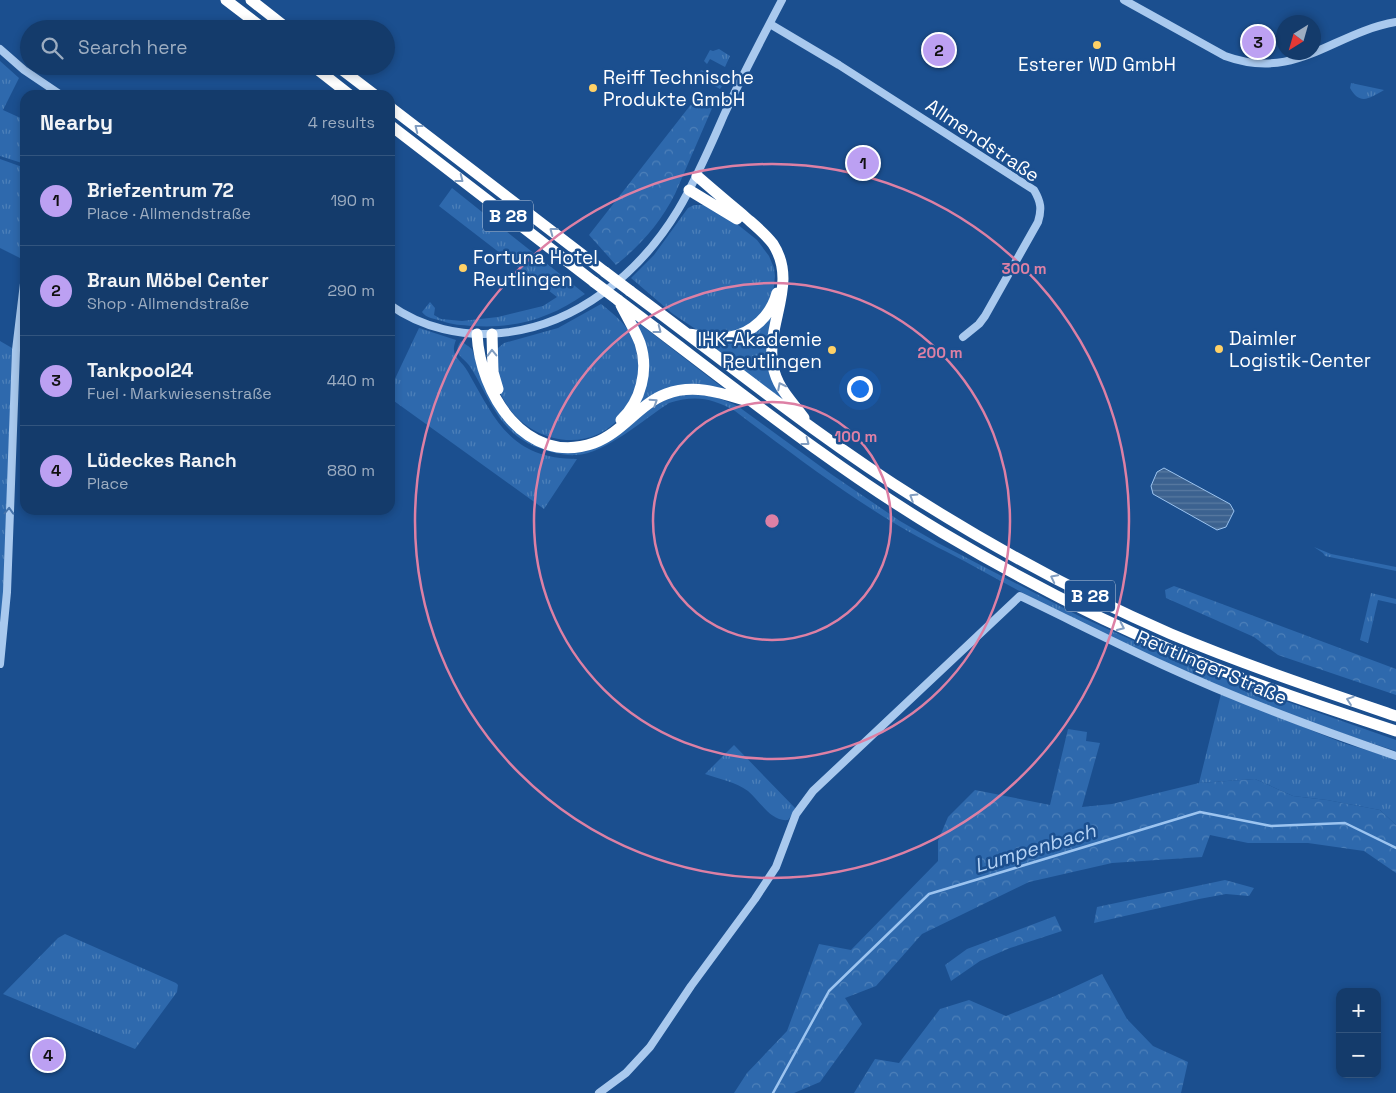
<!DOCTYPE html>
<meta charset="utf-8">
<style>
:root{--surface:#143b6b;--page:#1d4271;--text:#f1f3f6;--muted:#9dadc1;--line:#33557e;--accent:#bca0f2}
body{margin:0;font-family:"Space Grotesk",sans-serif;background:var(--page);color:var(--text)}
.controls{position:absolute;right:15px;bottom:15px;display:grid;overflow:hidden;border-radius:10px;box-shadow:0 2px 8px #0003}
.controls button{width:45px;height:45px;display:grid;place-items:center;padding:0;border:0;border-bottom:1px solid var(--line);background:var(--surface);color:var(--text);font:25px sans-serif}
.compass{position:absolute;left:1276px;top:15px;width:45px;height:45px;border-radius:50%;background:var(--surface);box-shadow:0 2px 8px #0003;rotate:217deg}
.you{position:absolute;left:859px;top:388px;width:18px;height:18px;margin:-12px;border:4px solid #fff;border-radius:50%;background:#1a73e8;box-shadow:0 0 0 8px #1a73e833}
.badge{display:grid;place-items:center;width:32px;height:32px;border-radius:50%;background:var(--accent);color:#111;font-size:16px;font-weight:700}
.pin{position:absolute;translate:-50% -50%;border:2px solid #fff;box-shadow:0 1px 5px #0006}
.list{margin:0;padding:0;list-style:none}
h2{display:flex;justify-content:space-between;align-items:center;height:65px;margin:0;padding:0 20px;font-size:21px}
h2 small{font-size:16px;font-weight:400;color:var(--muted)}
.list li{display:grid;grid-template-columns:32px 1fr auto;gap:15px;align-items:center;box-sizing:border-box;height:90px;padding:0 20px;border-top:1px solid var(--line)}
.list b{display:block;font-size:19px;white-space:nowrap}
.list p{margin:0;font-size:16px;white-space:nowrap;color:var(--muted)}
.list em{font-size:16px;font-style:normal;color:var(--muted)}
.icon{flex:none;width:28px;height:28px;fill:none;stroke:currentColor;stroke-width:2;stroke-linecap:round;stroke-linejoin:round}
.map{position:relative;flex:none;width:1396px;height:1093px;overflow:hidden}
.search{position:absolute;background:var(--surface);box-shadow:0 2px 8px #0003;left:20px;top:20px;width:375px;height:55px;display:flex;align-items:center;gap:12px;box-sizing:border-box;padding:0 18px;border-radius:28px;color:var(--muted);font-size:19px}
.panel{position:absolute;background:var(--surface);box-shadow:0 2px 8px #0003;left:20px;top:90px;width:375px;height:425px;border-radius:15px}
.map>svg:first-child{display:block}
.grass{fill:url(#grass-tufts)}
.forest{fill:url(#forest-crowns)}
.water{fill:url(#water-rules);stroke:#9cc4f0}
.lines{fill:none;stroke-linecap:round;stroke-linejoin:round}
.stream{stroke:#9cc4f0;stroke-width:2.5}
.minor{stroke:#a9c9ee;stroke-width:8}
.highway{stroke:#fff;stroke-width:11}
.highway-bridge{stroke:#fff;stroke-width:11}
.oneway{stroke:#829ec1}
.oneway2{stroke:#4674ac}
.ring{fill:none;stroke:#dd80a5;stroke-width:2.5}
.poi-dot{fill:#ffd166;stroke:#1b4f8f;stroke-width:2}
.labels{text-anchor:middle;stroke-width:5;stroke-linejoin:round;paint-order:stroke}
.shield{fill:#1b4f8f;stroke:#bbcadd;stroke-width:1}
.shield-label{font-size:18px;font-weight:bold;fill:#fff}
.poi-label{font-size:19px;fill:#fff;stroke:#1b4f8f;text-anchor:start}
.street-label{font-size:19px;fill:#fff;stroke:#1b4f8f}
.water-label{font-size:20px;font-style:italic;fill:#b5d3f5;stroke:#1b4f8f}
.centre{fill:#dd80a5;stroke:#1b4f8f;stroke-width:2.5}
.ring-label{font-size:15px;text-anchor:middle;font-weight:bold;fill:#dd80a5;stroke:#1b4f8f;stroke-width:5;stroke-linejoin:round;paint-order:stroke}
</style>
<div class="map">
<svg width="1396" height="1093" viewBox="0 0 1396 1093">
<defs>
<pattern id="grass-tufts" width="24" height="20" patternUnits="userSpaceOnUse" patternTransform="scale(1.25)"><rect width="24" height="20" fill="#2e69ad"/><path d="M3 7l-1-3M5 7V3M7 7l1-3M15 17l-1-3M17 17v-4M19 17l1-3" fill="none" stroke="#4d80b9"/></pattern>
<pattern id="forest-crowns" width="20" height="18" patternUnits="userSpaceOnUse" patternTransform="scale(1.25)"><rect width="20" height="18" fill="#2e69ad"/><path d="M2 6a3 3 0 1 1 6 0M12 15a3 3 0 1 1 6 0" fill="none" stroke="#4d80b9"/></pattern>
<pattern id="water-rules" width="6" height="5" patternUnits="userSpaceOnUse" patternTransform="scale(1.25)"><rect width="6" height="5" fill="#3c6290"/><path d="M0 2.5h6" fill="none" stroke="#597aa1"/></pattern>
</defs>
<rect width="100%" height="100%" fill="#1b4f8f"/>
<!-- grass -->
<path class="grass" d="M719 49 730 56 725 67 710 59 707 64 704 61 710 50 713 51Z
M0 61 19 78 3 110 25 120V164L0 156Z
M701 70 704 71 701 76 722 86 720 89 700 78 697 84 694 81Z
M1351 83 1384 90C1370 98 1360 106 1350 88Z
M0 159 25 168 24 260 0 248Z
M452 188 585 294C551 318 515 329 473 326 462 325 452 325 442 321 435 319 426 318 422 312L430 302 435 308 434 315 441 319 462 321 498 317 543 306 557 297 439 206Z
M694 205H704L737 224 757 240 769 256 774 268 775 276 773 295 754 324 729 335 700 332 673 314 631 278 654 255 688 208Z
M601 304C624 322 635 332 638 362 639 367 641 373 640 377 638 383 634 389 632 395 629 401 627 410 622 415 586 461 514 439 498 386 495 375 498 360 498 348L504 343 558 328Z
M631 317 727 391 698 385 640 404 648 377Z
M769 317 772 319C765 358 763 371 787 406L703 342H715Z
M419 328 456 340C449 357 461 359 468 372 496 422 512 459 577 459L544 509 394 401 392 385Z
M0 341 12 348 4 591 0 634Z
M461 341 472 349 481 377 521 434 579 449 669 398C694 391 716 395 739 407L831 474 900 521 938 543 1081 617 1183 663 1268 695 1396 740V751C1250 705 1109 641 975 567 950 553 924 541 899 526 842 492 788 451 735 411 712 398 695 395 669 403 644 419 605 454 576 455 563 456 550 452 539 448 499 433 491 401 471 368 464 357 451 355 461 341Z
M1314 547 1331 554 1396 567V571L1325 556 1323 553Z
M1371 593 1396 599V604L1378 600 1368 643 1360 640Z
M1221 694 1343 743 1396 759V825L1380 810 1327 800 1293 796 1255 779 1199 783Z
M734 745 796 809 788 820C771 822 760 801 748 791 736 782 719 779 705 774Z
M65 934 176 983 178 985 177 992 135 1049 3 994 58 938Z"/>
<!-- forest -->
<path class="forest" d="M696 98 713 106 675 194C661 222 640 246 616 265L589 235Z
M1174 586 1396 669V695L1278 655 1254 637 1166 598 1165 590Z
M1068 729 1087 732 1086 741 1100 743 1082 807 1112 804 1199 783 1255 779 1293 796 1327 800 1380 810 1396 825V873L1364 851 1308 843H1248L1210 835 1202 857 1112 863 1029 882 922 934 876 986 845 998 862 1024 820 1082 794 1093H734L747 1073 787 1031 819 944 851 950 938 861V841L948 817 975 790 1050 805Z
M1225 880 1254 888 1249 896 1226 894 1199 899 1094 923 1097 907Z
M1055 916 1062 931 1010 948 980 961 951 981 945 965 967 949Z
M1102 974 1127 1019 1153 1046 1188 1062 1181 1093H854L875 1059 899 1063 940 1009 969 1000 1006 1016 1055 996Z"/>
<!-- water -->
<path class="water" d="M1164 468 1230 504 1234 511 1226 527 1217 530 1153 494 1151 486 1157 472Z"/>
<g class="lines">
<!-- stream -->
<path class="stream" d="M773 1093 829 991 929 894 1200 812 1271 826 1345 823 1396 848"/>
<!-- minor -->
<path class="minor" d="M1124 0 1225 56C1296 82 1332 33 1396 22
M770 24 839 65 1034 190C1041 202 1042 209 1038 222L985 316 979 324 963 337
M0 49 24 70 61 95
M390 305C422 328 463 337 501 333 576 326 640 273 678 210 696 180 710 147 724 115 742 76 762 38 782 0
M0 664 7 592 16 350 25 275
M599 1093 626 1073 650 1047 691 986 755 899 776 867 796 814 813 791 1020 596C1068 619 1115 643 1163 665 1239 700 1317 729 1396 756"/>
<!-- highway -->
<path class="highway" d="M226 0 264 29
M251 0 288 29
M313 66 350 95
M337 66 375 95
M390 107 605 272
M390 125 594 282
M697 176C712 189 727 202 743 215 753 224 765 233 773 244 799 284 765 324 773 366 777 388 792 401 804 418
M689 190 737 219
M630 291C725 361 816 436 917 499 998 550 1083 596 1171 634 1245 665 1320 690 1396 716
M618 300C725 380 829 465 943 533 1022 580 1104 622 1188 657 1256 685 1326 708 1396 731
M621 305C627 317 635 330 640 343 649 370 641 401 621 420
M477 334C480 393 525 467 594 443 622 433 639 404 666 394 693 384 718 392 744 400
M492 334 493 372 498 389
M687 334C700 335 718 340 730 337 753 333 771 315 777 293"/>
<!-- highway-bridge -->
<path class="highway-bridge" d="M605 272 630 291
M594 282 618 300"/>
</g>
<!-- one-way arrows -->
<defs><path id="oneway-chevron" d="M-2-3.5L2.5 0L-2 3.5" fill="none" stroke-width="1.6" stroke-linecap="round" stroke-linejoin="round" transform="scale(1.25)"/></defs>
<g class="oneway">
<use href="#oneway-chevron" transform="translate(418 128) rotate(-142)"/>
<use href="#oneway-chevron" transform="translate(460 179) rotate(38)"/>
<use href="#oneway-chevron" transform="translate(553 231) rotate(-143)"/>
<use href="#oneway-chevron" transform="translate(658 330) rotate(37)"/>
<use href="#oneway-chevron" transform="translate(492 353) rotate(-91)"/>
<use href="#oneway-chevron" transform="translate(781 386) rotate(-117)"/>
<use href="#oneway-chevron" transform="translate(654 402) rotate(-33)"/>
<use href="#oneway-chevron" transform="translate(806 442) rotate(37)"/>
<use href="#oneway-chevron" transform="translate(913 497) rotate(-148)"/>
<use href="#oneway-chevron" transform="translate(1054 578) rotate(-153)"/>
<use href="#oneway-chevron" transform="translate(1121 627) rotate(25)"/>
<use href="#oneway-chevron" transform="translate(1350 700) rotate(-161)"/>
</g>
<use class="oneway2" href="#oneway-chevron" transform="translate(9 511) rotate(-88)"/>
<!-- distance rings -->
<g class="ring">
<circle cx="772" cy="521" r="119"/>
<circle cx="772" cy="521" r="238"/>
<circle cx="772" cy="521" r="357"/>
</g>
<!-- markers -->
<g class="poi-dot">
<circle cx="1097" cy="45" r="5"/>
<circle cx="593" cy="88" r="5"/>
<circle cx="463" cy="268" r="5"/>
<circle cx="1219" cy="349" r="5"/>
<circle cx="832" cy="350" r="5"/>
</g>
<g class="labels">
<!-- shield labels -->
<g class="shield">
<rect x="483" y="200.5" width="50" height="31" rx="4"/>
<rect x="1065" y="580.5" width="50" height="31" rx="4"/>
</g>
<g class="shield-label">
<text x="508" y="222">B 28</text>
<text x="1090" y="602">B 28</text>
</g>
<!-- poi labels -->
<g class="poi-label">
<text x="1097" y="71" text-anchor="middle">Esterer WD GmbH</text>
<text x="603" y="84">Reiff Technische<tspan x="603" dy="22">Produkte GmbH</tspan></text>
<text x="473" y="264">Fortuna Hotel<tspan x="473" dy="22">Reutlingen</tspan></text>
<text x="1229" y="345">Daimler<tspan x="1229" dy="22">Logistik-Center</tspan></text>
<text x="822" y="346" text-anchor="end">IHK-Akademie<tspan x="822" dy="22">Reutlingen</tspan></text>
</g>
<!-- street labels -->
<g class="street-label">
<text transform="translate(983 140) rotate(34)" y="7">Allmendstraße</text>
<text transform="translate(1212 667) rotate(23)" y="7">Reutlinger Straße</text>
</g>
<!-- water labels -->
<g class="water-label">
<text transform="translate(1035 848) rotate(-17)" y="7">Lumpenbach</text>
</g>
</g>
<circle cx="772" cy="521" r="8" class="centre"/>
<g class="ring-label">
<text x="1024" y="274">300 m</text>
<text x="940" y="358">200 m</text>
<text x="856" y="442">100 m</text>
</g>
</svg>
<div class="controls">
<button>+</button>
<button>−</button>
</div>
<svg class="compass" viewBox="-18 -18 36 36"><path d="M0-13l5 13h-10z" fill="#e53935"/><path d="M0 13l5-13h-10z" fill="#9dadc1"/></svg>
<div class="you"></div>
<div class="pin badge" style="left:863px;top:163px">1</div>
<div class="pin badge" style="left:939px;top:50px">2</div>
<div class="pin badge" style="left:1258px;top:42px">3</div>
<div class="pin badge" style="left:48px;top:1055px">4</div>
<div class="search"><svg class="icon" aria-label="search" viewBox="0 0 24 24"><circle cx="10" cy="10" r="6"/><path d="M15 15l6 6"/></svg>Search here</div>
<section class="panel">
<h2>Nearby<small>4 results</small></h2>
<ul class="list">
<li><span class="badge">1</span><div><b>Briefzentrum 72</b><p>Place · Allmendstraße</p></div><em>190 m</em></li>
<li><span class="badge">2</span><div><b>Braun Möbel Center</b><p>Shop · Allmendstraße</p></div><em>290 m</em></li>
<li><span class="badge">3</span><div><b>Tankpool24</b><p>Fuel · Markwiesenstraße</p></div><em>440 m</em></li>
<li><span class="badge">4</span><div><b>Lüdeckes Ranch</b><p>Place</p></div><em>880 m</em></li>
</ul>
</section>
</div>
